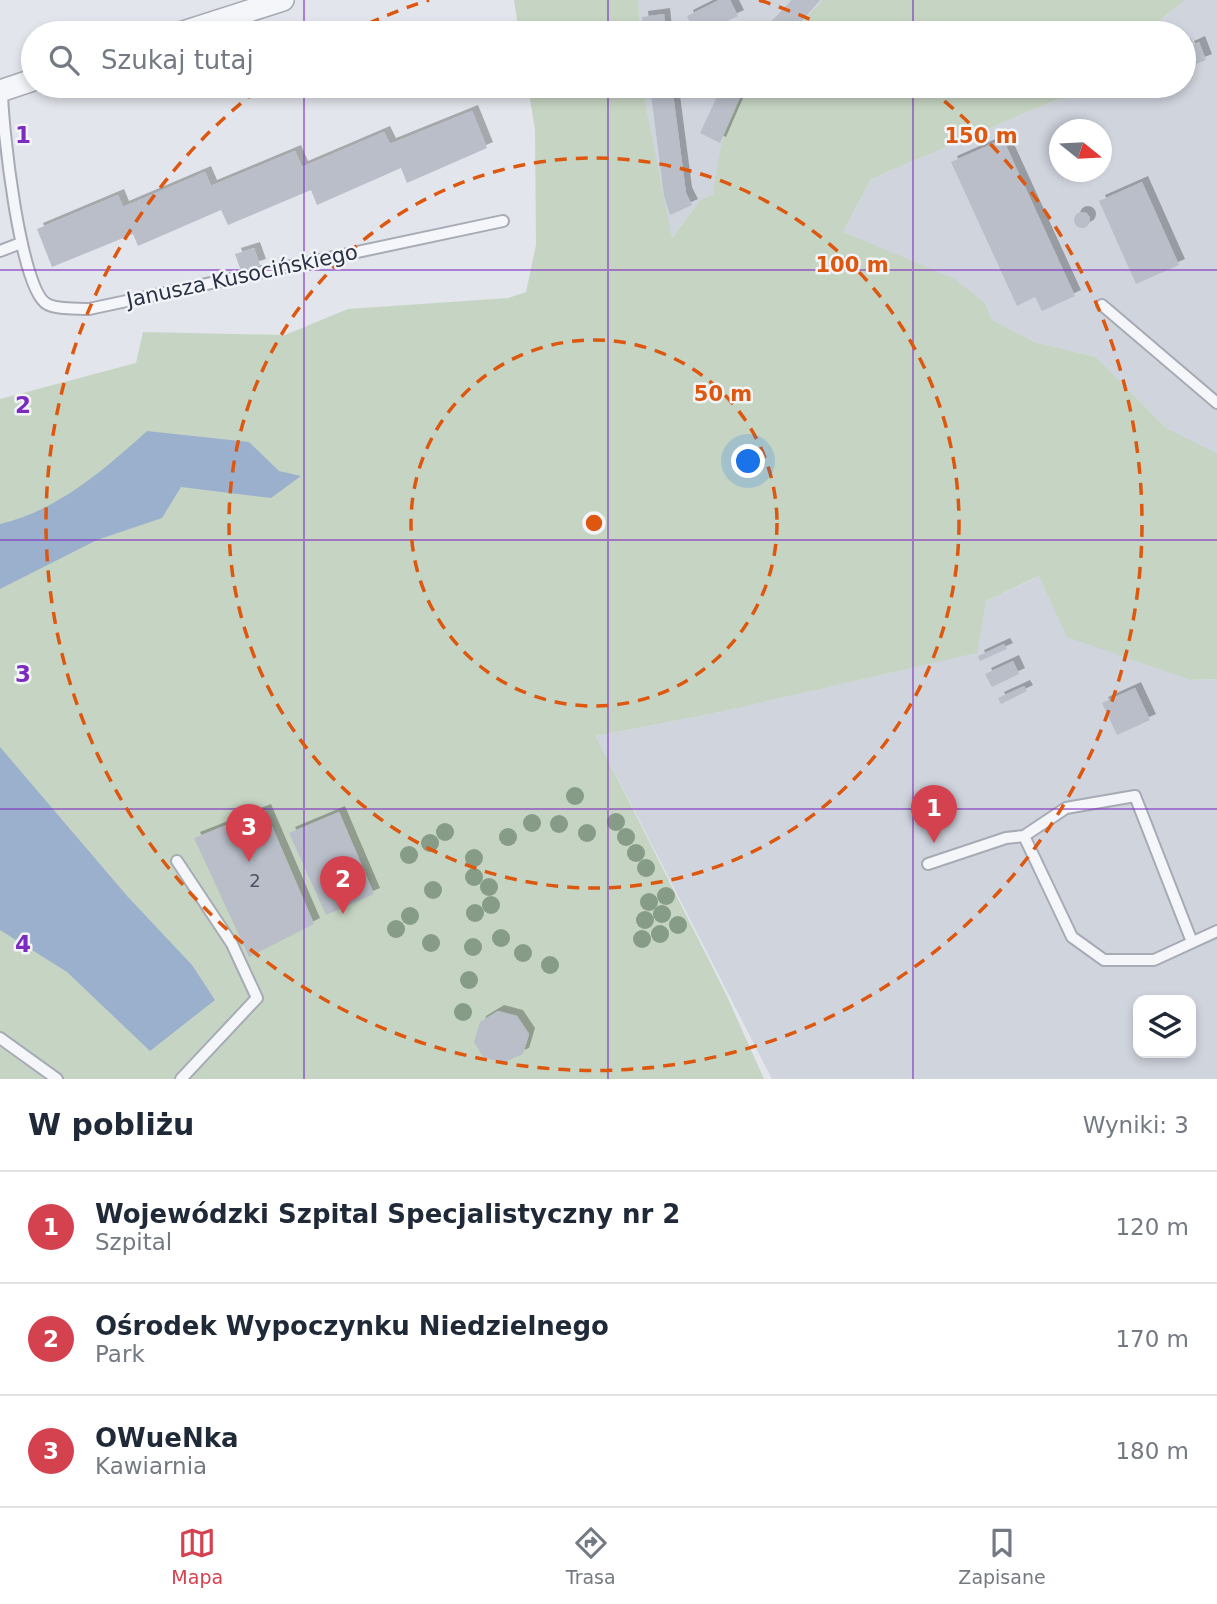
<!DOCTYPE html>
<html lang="pl">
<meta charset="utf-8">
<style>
:root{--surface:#fff;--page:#f2f2f3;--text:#1f2937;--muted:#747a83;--line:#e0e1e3;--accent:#d5424f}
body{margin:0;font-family:"DejaVu Sans",sans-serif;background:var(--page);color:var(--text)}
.controls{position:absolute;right:21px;bottom:21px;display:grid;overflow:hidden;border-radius:14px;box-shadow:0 4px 10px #0003}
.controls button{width:63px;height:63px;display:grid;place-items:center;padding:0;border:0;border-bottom:2px solid var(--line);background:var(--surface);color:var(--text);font:35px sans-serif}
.compass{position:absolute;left:1049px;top:119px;width:63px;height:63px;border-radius:50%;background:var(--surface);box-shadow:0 4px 10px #0003;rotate:108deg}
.you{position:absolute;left:749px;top:462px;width:24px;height:24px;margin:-18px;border:5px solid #fff;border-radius:50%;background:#1a73e8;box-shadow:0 0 0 10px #1a73e833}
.badge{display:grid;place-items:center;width:46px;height:46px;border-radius:50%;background:var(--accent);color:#fff;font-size:23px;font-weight:700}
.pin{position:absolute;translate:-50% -58px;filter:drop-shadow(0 2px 4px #0008)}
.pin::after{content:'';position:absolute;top:37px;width:24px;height:21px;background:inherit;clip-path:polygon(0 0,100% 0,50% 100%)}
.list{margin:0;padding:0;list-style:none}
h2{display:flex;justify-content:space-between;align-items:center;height:91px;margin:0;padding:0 28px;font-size:30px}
h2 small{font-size:23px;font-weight:400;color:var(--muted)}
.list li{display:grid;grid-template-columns:46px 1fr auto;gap:21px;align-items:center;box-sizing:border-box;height:112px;padding:0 28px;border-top:2px solid var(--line)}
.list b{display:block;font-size:26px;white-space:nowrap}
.list p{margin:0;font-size:23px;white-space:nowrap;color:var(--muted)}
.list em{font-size:23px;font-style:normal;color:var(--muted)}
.icon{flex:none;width:38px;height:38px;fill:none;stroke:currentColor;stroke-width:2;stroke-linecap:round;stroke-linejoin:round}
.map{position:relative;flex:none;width:1217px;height:1079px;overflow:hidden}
.search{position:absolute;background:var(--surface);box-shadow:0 4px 10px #0003;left:21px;right:21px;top:21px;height:77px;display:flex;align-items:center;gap:18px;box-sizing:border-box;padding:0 24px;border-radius:38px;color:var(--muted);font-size:26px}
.sheet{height:427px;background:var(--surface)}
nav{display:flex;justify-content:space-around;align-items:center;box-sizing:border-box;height:98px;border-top:2px solid var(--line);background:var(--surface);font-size:19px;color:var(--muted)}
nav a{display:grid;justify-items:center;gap:4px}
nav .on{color:var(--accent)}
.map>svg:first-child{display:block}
.built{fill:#d0d4dd;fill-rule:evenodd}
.green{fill:#c6d5c3}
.water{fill:#9bb0cc}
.building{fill:#b9bec9;filter:url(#shadow)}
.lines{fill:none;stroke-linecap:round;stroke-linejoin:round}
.lane-casing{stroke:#a7abb6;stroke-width:14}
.street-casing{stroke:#a7abb6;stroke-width:24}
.lane{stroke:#f5f6f9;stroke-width:10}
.street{stroke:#f5f6f9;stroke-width:21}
.tree{fill:#869c87}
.grid{fill:none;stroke:#7b2cbf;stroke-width:2;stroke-opacity:0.55}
.ring{fill:none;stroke:#de570f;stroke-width:3.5;stroke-dasharray:12 9}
.labels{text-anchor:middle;stroke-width:5;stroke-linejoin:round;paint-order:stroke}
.number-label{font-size:18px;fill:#4d5465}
.street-label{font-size:21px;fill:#293144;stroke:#f2f4f8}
.grid-label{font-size:23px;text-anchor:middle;font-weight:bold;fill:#7b2cbf;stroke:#f2f4f8;stroke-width:5;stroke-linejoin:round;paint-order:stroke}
.centre{fill:#de570f;stroke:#f2f4f8;stroke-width:3.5}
.ring-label{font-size:21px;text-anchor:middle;font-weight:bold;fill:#de570f;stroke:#f2f4f8;stroke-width:5;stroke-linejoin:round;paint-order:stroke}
</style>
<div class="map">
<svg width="1217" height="1079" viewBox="0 0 1217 1079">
<defs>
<filter id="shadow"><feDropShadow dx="6" dy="-6" stdDeviation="0" flood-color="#0004"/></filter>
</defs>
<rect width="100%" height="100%" fill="#e2e5eb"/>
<!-- built -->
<path class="built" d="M638 0H823L791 33H640Z
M1185 0H1217V453L1165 427 1096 357 1034 342 991 319 984 303 843 232 871 179 1063 97 1079 86H1184V33H1144ZM1060 130H1102V172H1060Z
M644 86H747L740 95 723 139 713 194 700 200 671 239 646 106Z
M1040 576 1191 680 1217 679V1079H772L596 736 720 712 976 653 986 601ZM1138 1000H1191V1053H1138Z"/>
<!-- green -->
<path class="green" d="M514 0H638L640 33H519Z
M823 0H1185L1144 33H791Z
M528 86H644L646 106 672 238 700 200 713 194C719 158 723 115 747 86H1079L1063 97 871 179 843 232 953 278 985 303 991 319 1034 342 1096 357 1165 427 1217 453V679L1191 680 1067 637 1039 576 986 601 977 653 720 712 596 736 726 994 764 1079H0V399L136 363 143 332 285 335 348 309 508 298 526 292 536 245 535 130Z"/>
<!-- water -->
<path class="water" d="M147 431 249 442 279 471 301 476 271 498 181 487 162 518 97 540 0 589V524C57 511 105 469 147 431Z
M0 747 128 897 192 965 215 1000 150 1051 67 972 0 930Z"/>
<!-- building -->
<path class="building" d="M719 0H730L738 16 702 33H695L687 16Z
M792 0H819L790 33H760Z
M664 14 666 33H644L642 17Z
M1199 42 1206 60 1196 64 1188 47Z
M1184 43 1193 66 1184 70Z
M650 86H672L686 193 692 205 670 215 664 196Z
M722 86H740L744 88 720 143 700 133Z
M1116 86H1147L1120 96Z
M472 111 487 148 407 183 401 168 317 205 311 190 228 225 221 210 138 246 133 234 52 267 37 229 118 195 123 207 205 172 211 186 295 151 302 167 384 132 390 144Z
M1003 139 1075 296 1042 311 1035 297 1017 306 951 162Z
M1142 182 1179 265 1136 284 1099 201Z
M1074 220a8 8 0 1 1 16 0a8 8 0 1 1-16 0Z
M254 248 260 265 241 271 235 254Z
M1004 644 1007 649 980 661 978 656Z
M1013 661 1019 674 992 687 985 674Z
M1024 686 1027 691 1001 704 998 698Z
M1135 688 1150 720 1117 735 1102 703Z
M265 810 314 924 249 957 194 838Z
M339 812 374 894 326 915 289 833Z
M498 1011 517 1016 529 1034 523 1054 502 1063 483 1057 474 1042 480 1022Z"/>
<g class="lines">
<!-- lane casing -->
<g class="lane-casing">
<path id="lane" d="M2 90C2 124 20 290 47 304 57 310 78 308 89 309L503 221
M0 251 21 243
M1102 305 1217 403
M1024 836 1066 808 1135 796 1192 942
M177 861 232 944 257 998 181 1079
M928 864 1006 838 1024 836 1072 937 1104 960H1154L1217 931
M0 1038 57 1079"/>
</g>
<!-- street casing -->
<g class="street-casing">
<path id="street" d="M180 33 283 0
M0 91 33 80"/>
</g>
<!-- lane -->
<use href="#lane" class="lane"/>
<!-- street -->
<use href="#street" class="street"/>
</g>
<!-- trees -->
<g class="tree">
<circle cx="575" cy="796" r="9"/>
<circle cx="616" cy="822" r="9"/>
<circle cx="532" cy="823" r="9"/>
<circle cx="559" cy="824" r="9"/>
<circle cx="445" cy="832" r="9"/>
<circle cx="587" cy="833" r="9"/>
<circle cx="508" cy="837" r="9"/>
<circle cx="626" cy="837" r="9"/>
<circle cx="430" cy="843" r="9"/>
<circle cx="636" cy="853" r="9"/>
<circle cx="409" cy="855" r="9"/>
<circle cx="474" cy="858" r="9"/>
<circle cx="646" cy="868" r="9"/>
<circle cx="474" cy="877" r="9"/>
<circle cx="489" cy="887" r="9"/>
<circle cx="433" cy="890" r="9"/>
<circle cx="666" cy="896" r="9"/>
<circle cx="649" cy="902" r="9"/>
<circle cx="491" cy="905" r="9"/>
<circle cx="475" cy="913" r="9"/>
<circle cx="662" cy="914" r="9"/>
<circle cx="410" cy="916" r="9"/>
<circle cx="645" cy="920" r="9"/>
<circle cx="678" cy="925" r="9"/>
<circle cx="396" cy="929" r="9"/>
<circle cx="660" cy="934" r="9"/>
<circle cx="501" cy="938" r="9"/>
<circle cx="642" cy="939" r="9"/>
<circle cx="431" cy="943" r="9"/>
<circle cx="473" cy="947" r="9"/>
<circle cx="523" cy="953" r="9"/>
<circle cx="550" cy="965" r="9"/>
<circle cx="469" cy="980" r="9"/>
<circle cx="463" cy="1012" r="9"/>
</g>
<!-- grid -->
<path class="grid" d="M304 0V33M608 0V33M913 0V33M304 86V1079M608 86V1079M913 86V1079M0 270H1217M0 540H1217M0 809H1217"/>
<!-- distance rings -->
<g class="ring">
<circle cx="594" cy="523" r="183"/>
<circle cx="594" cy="523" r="365"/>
<path d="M349 33A548 548 0 0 1 429 0M759 0A548 548 0 0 1 839 33M928 88A548 548 0 1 1 260 88"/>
</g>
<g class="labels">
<!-- number labels -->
<g class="number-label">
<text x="255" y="887">2</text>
</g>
<!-- street labels -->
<g class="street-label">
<text transform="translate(242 276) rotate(-12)" y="7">Janusza Kusocińskiego</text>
</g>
</g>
<g class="grid-label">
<text x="23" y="143">1</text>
<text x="23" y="413">2</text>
<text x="23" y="682">3</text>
<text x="23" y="952">4</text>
</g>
<circle cx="594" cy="523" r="10" class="centre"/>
<g class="ring-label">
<text x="981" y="143">150 m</text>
<text x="852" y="272">100 m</text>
<text x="723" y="401">50 m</text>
</g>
</svg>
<div class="controls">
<button><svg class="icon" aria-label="layers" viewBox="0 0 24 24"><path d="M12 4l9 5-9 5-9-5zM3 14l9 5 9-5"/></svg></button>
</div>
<svg class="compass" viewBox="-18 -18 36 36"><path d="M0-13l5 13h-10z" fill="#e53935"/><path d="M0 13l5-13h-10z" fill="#747a83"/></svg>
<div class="you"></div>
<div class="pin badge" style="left:934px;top:843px">1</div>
<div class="pin badge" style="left:343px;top:914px">2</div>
<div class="pin badge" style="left:249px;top:862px">3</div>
<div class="search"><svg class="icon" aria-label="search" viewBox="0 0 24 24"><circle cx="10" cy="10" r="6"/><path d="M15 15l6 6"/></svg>Szukaj tutaj</div>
</div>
<section class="sheet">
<h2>W pobliżu<small>Wyniki: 3</small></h2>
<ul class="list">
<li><span class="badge">1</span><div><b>Wojewódzki Szpital Specjalistyczny nr 2</b><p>Szpital</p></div><em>120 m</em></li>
<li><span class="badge">2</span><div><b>Ośrodek Wypoczynku Niedzielnego</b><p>Park</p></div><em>170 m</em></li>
<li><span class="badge">3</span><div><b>OWueNka</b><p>Kawiarnia</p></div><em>180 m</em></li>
</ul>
</section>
<nav>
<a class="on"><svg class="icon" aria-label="map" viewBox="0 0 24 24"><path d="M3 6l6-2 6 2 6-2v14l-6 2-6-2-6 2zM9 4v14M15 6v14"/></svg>Mapa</a>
<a><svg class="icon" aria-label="directions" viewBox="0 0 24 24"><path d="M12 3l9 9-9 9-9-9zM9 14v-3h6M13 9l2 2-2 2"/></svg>Trasa</a>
<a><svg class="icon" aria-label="saved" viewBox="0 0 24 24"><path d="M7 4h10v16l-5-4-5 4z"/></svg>Zapisane</a>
</nav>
